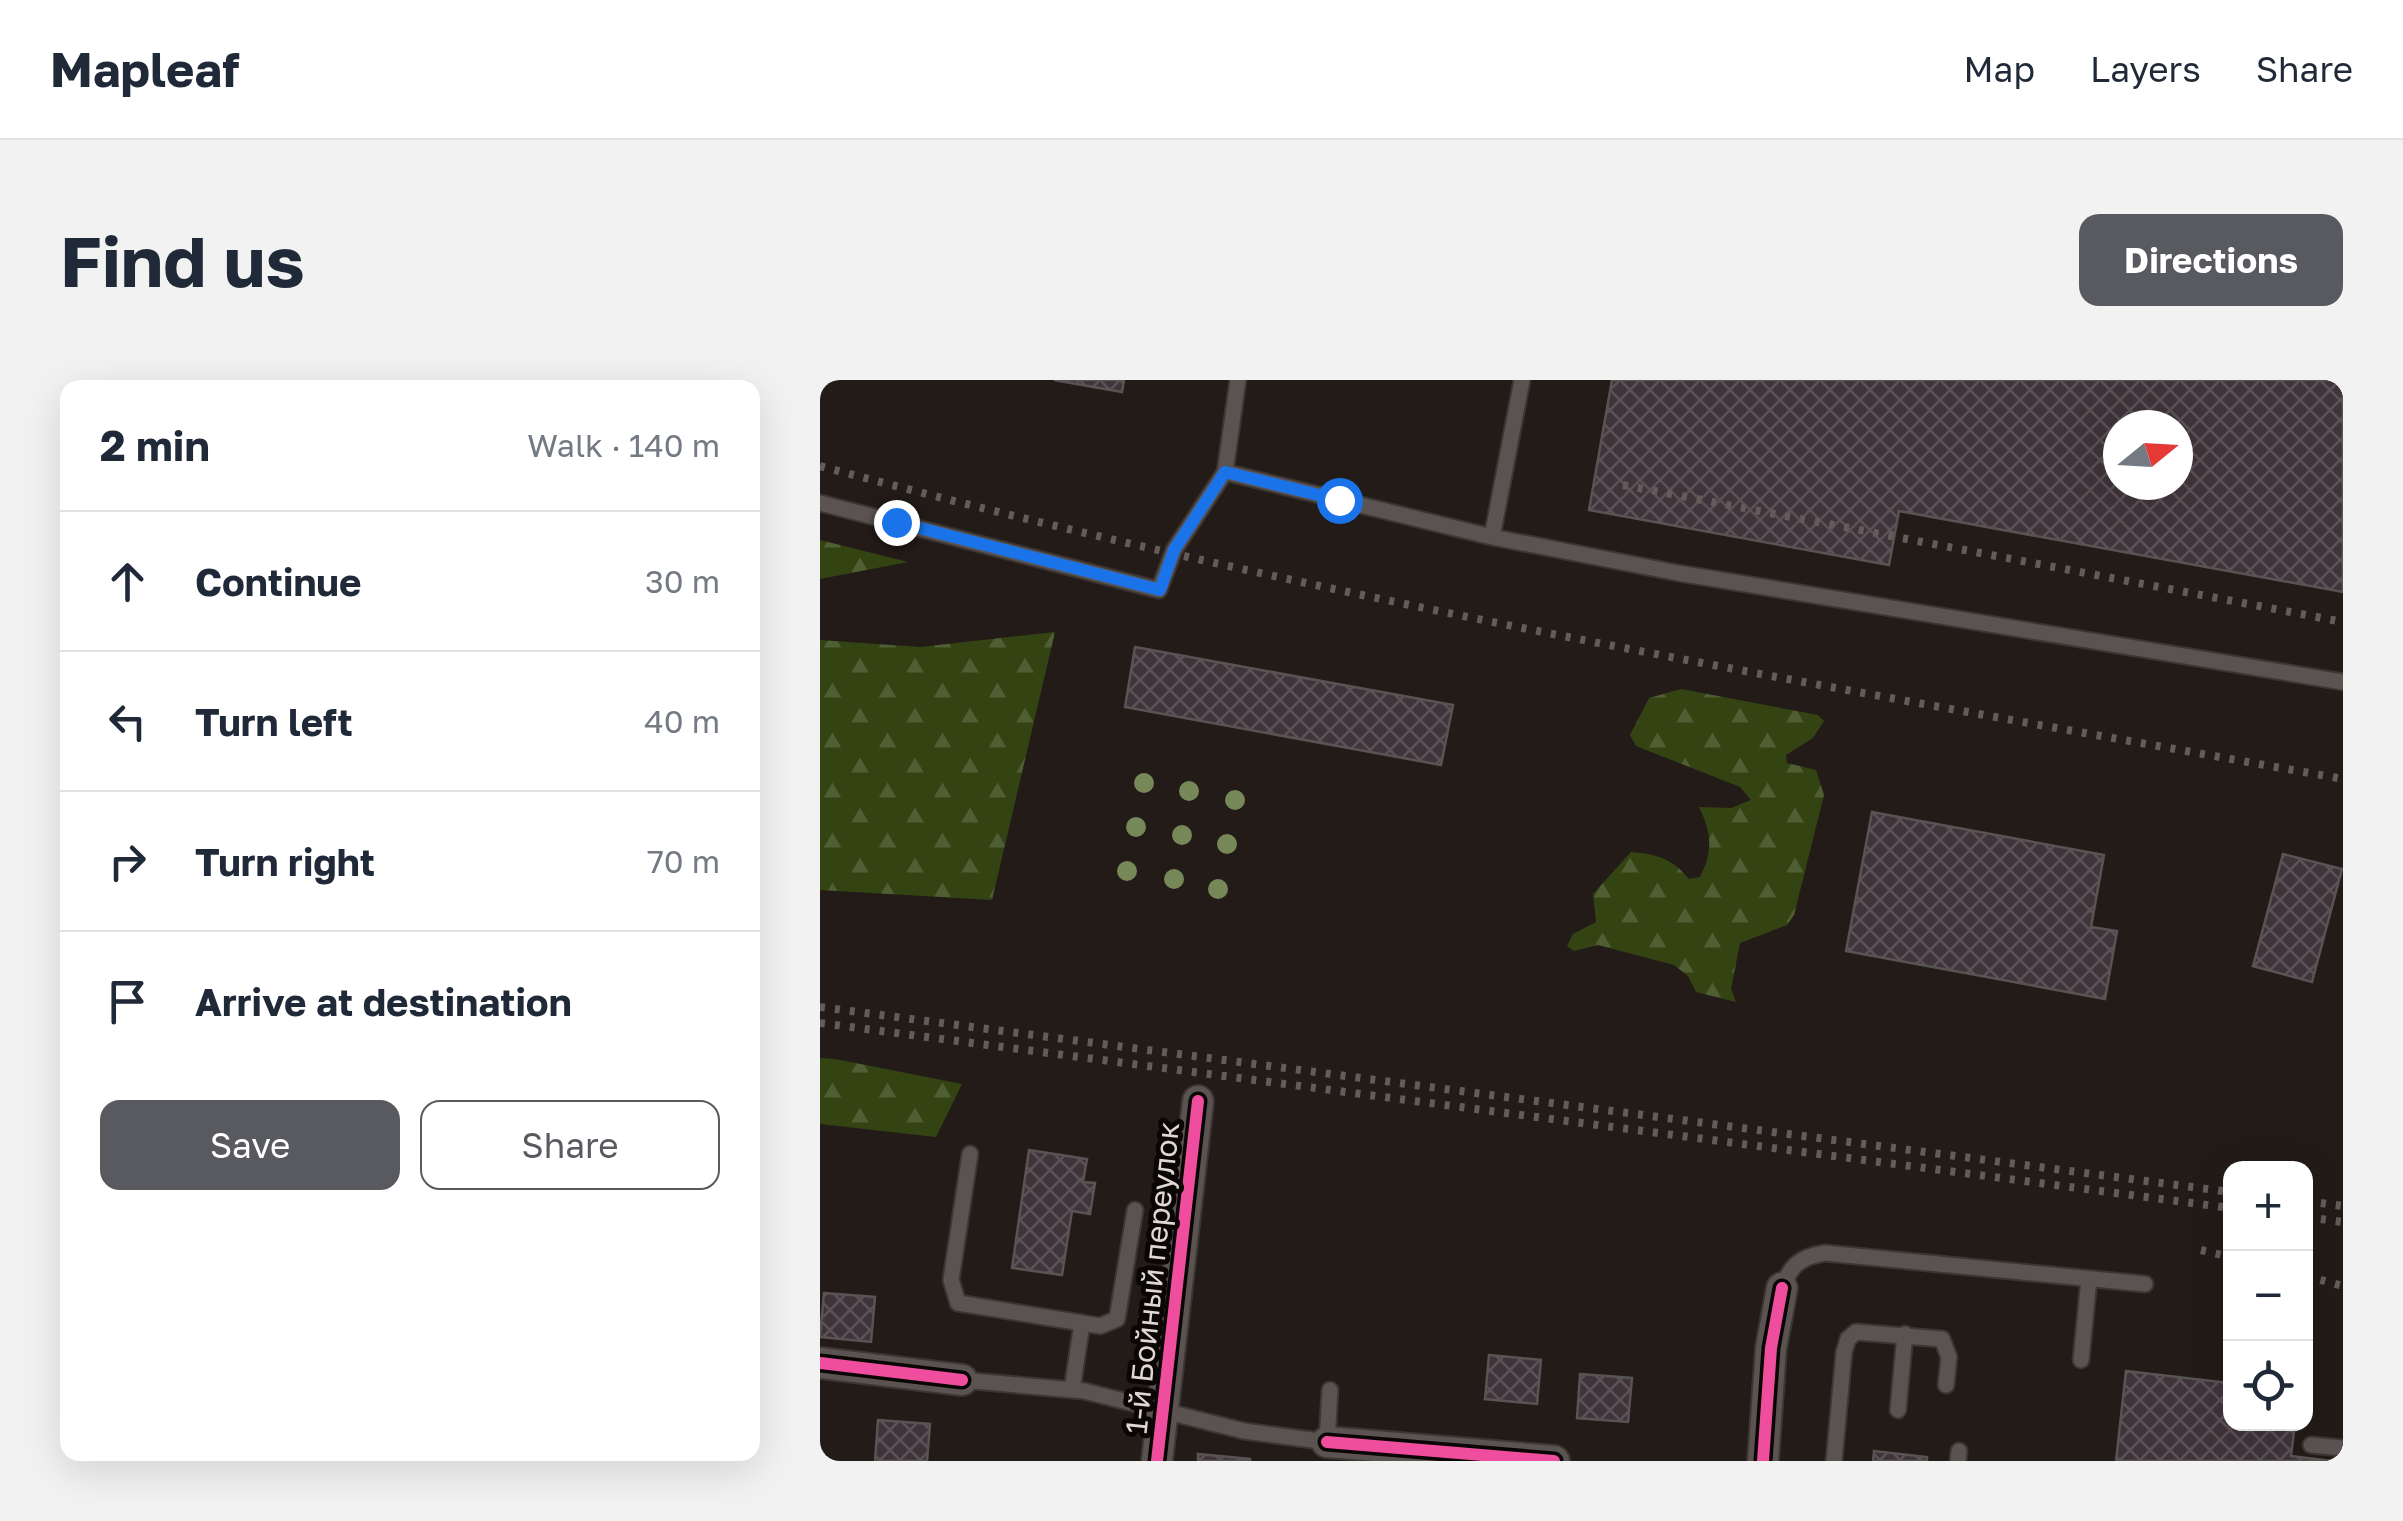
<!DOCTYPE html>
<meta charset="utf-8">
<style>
:root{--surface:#fff;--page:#f2f2f3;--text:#1f2937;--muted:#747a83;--line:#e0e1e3;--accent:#585a60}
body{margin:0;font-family:"Golos Text",sans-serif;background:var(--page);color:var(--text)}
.controls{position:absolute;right:30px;bottom:30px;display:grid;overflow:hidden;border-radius:20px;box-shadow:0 10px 40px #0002}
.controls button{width:90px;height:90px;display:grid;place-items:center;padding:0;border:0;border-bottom:2px solid var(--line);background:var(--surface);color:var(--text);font:50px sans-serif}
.compass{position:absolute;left:1283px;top:30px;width:90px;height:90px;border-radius:50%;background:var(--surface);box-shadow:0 10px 40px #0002;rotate:72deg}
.stop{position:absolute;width:30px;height:30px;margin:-22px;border:8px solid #1a73e8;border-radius:50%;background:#fff}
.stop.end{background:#1a73e8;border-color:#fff;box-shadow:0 2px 10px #0008}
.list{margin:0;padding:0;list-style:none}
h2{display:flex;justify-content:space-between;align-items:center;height:130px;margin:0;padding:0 40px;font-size:42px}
h2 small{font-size:32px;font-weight:400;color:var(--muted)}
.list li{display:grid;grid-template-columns:65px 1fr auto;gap:30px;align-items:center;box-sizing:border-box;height:140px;padding:0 40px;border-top:2px solid var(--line)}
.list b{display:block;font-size:38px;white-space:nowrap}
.list em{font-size:32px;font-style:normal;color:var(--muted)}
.actions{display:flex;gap:20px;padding:30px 40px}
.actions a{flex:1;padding:22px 0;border:2px solid var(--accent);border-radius:20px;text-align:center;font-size:35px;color:var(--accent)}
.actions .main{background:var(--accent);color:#fff}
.icon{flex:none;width:55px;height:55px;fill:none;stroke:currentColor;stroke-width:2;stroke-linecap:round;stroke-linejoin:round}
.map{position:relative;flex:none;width:1523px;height:1081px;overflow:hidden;border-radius:20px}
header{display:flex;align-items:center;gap:60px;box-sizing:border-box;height:140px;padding:0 50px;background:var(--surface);border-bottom:2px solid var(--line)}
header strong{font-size:48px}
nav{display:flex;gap:55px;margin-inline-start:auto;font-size:35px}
.intro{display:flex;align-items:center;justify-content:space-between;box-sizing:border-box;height:240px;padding:0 60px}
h1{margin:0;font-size:70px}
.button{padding:25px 45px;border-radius:20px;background:var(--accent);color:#fff;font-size:35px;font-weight:700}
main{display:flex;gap:60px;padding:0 60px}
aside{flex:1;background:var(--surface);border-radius:20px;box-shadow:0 10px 40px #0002}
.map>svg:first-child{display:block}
.forest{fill:url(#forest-firs)}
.building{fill:url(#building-cross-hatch);stroke:#595454;stroke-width:2.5;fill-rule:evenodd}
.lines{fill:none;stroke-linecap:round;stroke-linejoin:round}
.lane-casing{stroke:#3c3633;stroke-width:19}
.street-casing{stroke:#3c3633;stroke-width:34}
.lane{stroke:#5b5351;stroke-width:15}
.street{stroke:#5b5351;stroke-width:30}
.rail{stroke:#635c5b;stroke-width:8;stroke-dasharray:5 10;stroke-linecap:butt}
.cycleway-casing{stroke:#0a0605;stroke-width:19}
.cycleway{stroke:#ef4d9e;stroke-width:12}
.tree{fill:#768758}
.route{stroke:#1a73e8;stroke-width:12}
.labels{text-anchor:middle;stroke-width:10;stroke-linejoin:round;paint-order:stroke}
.street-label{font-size:30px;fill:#dfd7d3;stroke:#0a0605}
</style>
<header>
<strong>Mapleaf</strong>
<nav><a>Map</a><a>Layers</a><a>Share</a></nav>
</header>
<div class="intro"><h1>Find us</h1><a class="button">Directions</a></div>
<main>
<aside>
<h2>2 min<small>Walk · 140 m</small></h2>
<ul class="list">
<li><svg class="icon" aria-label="ahead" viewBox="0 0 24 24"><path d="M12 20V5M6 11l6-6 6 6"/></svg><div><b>Continue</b></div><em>30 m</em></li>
<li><svg class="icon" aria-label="left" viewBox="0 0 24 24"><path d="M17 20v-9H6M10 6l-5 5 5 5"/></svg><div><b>Turn left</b></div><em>40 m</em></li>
<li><svg class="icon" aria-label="right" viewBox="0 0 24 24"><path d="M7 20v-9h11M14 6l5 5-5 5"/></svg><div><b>Turn right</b></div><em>70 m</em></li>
<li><svg class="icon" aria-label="arrive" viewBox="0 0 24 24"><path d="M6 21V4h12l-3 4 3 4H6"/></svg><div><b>Arrive at destination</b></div></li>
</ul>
<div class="actions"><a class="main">Save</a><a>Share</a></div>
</aside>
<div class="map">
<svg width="1523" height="1081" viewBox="0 0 1523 1081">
<defs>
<pattern id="forest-firs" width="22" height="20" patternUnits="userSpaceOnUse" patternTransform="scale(2.5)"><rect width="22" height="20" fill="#334412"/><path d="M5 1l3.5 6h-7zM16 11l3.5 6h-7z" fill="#505e34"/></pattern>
<pattern id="building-cross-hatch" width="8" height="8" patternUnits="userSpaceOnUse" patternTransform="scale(2.5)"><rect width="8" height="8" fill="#40343b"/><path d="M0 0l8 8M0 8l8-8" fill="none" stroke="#5b5156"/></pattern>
</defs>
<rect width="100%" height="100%" fill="#221b18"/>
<!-- forest -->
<path class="forest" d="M0 160 88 182 0 199Z
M235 252 172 520 0 510V260L100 267Z
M861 309 998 335 1004 341 993 358 966 375 967 383 996 390 1004 415 974 535 967 545 920 563 911 609 916 622 876 612 868 596 854 585 778 565 754 571 747 566 753 554 776 542 773 514 811 472C837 474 853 479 869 499L880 497C893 471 892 454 879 427L911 428 931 420 920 407 816 366 810 355 829 318Z
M0 678 15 679 142 704 116 757 0 744Z"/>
<!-- building -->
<path class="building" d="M234 0H304L302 12Z
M792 0H1523V212L1079 131 1069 185 769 130ZM1298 45H1358V105H1298Z
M315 267 633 325 621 385 305 327Z
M1052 432 1284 475 1271 547 1297 551 1285 619 1026 571Z
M1463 474 1522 489 1492 602 1433 586Z
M209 770 267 779 263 802 275 803 270 834 252 831 242 895 192 888Z
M4 913 55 917 51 962 0 957Z
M669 975 721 980 717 1024 665 1019Z
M1306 991 1410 1003V1044H1475L1471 1076 1512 1081H1296Z
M760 994 812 998 808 1042 757 1038Z
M58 1040 110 1044 107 1081H55Z
M1054 1071 1107 1077V1081H1053Z
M378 1074 430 1079V1081H378Z"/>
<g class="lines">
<!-- lane casing -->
<g class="lane-casing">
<path id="lane" d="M405 92 418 0
M0 123 339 210 354 170 405 92 672 157 858 193 1523 302
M672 157 702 0
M150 774 131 900 138 923 262 943
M962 908C971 885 980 877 1005 873L1325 904
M1261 980 1269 899
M142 1000 264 1011 424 1051 507 1062 510 1010
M252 1010 262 943 280 946 297 939 315 830
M1078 1030 1085 954
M1491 1065 1523 1068
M1014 1081 1024 972 1028 959 1036 952 1122 959 1129 977 1126 1005
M1138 1081 1139 1071"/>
</g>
<!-- street casing -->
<g class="street-casing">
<path id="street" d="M0 983 142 1000
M507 1062 734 1081
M337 1081 378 721
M943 1081 951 968 962 908"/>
</g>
<!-- lane -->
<use href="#lane" class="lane"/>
<!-- street -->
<use href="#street" class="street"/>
<!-- rail -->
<path class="rail" d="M0 86C501 221 1013 308 1523 399
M803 105 1523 242
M0 627 1410 812
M0 643 1410 828
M1486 821 1523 826
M1486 837 1523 842
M1381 870 1410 877
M1486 896 1523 906"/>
<!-- cycleway casing -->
<g class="cycleway-casing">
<path id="cycleway" d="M0 983 142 1000
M507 1062 734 1081
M337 1081 378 721
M943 1081 951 968 962 908"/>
</g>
<!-- cycleway -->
<use href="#cycleway" class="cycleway"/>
</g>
<!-- trees -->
<g class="tree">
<circle cx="324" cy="403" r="10"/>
<circle cx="369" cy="411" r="10"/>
<circle cx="415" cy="420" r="10"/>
<circle cx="316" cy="447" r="10"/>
<circle cx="362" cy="455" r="10"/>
<circle cx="407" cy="464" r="10"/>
<circle cx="307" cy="491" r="10"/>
<circle cx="354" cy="499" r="10"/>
<circle cx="398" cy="509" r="10"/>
</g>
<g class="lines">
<!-- route -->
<path class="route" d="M76 142 340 210 354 170 405 92 519 120"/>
</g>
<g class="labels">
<!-- street labels -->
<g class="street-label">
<text transform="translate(333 898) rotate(-84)" y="10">1-й Бойный переулок</text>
</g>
</g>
</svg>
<div class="controls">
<button>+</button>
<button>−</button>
<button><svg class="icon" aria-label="locate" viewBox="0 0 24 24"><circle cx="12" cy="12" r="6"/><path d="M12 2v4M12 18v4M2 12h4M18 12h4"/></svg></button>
</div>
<svg class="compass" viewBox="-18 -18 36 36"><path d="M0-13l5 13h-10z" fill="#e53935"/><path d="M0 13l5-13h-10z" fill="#747a83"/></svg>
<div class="stop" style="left:519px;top:120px"></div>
<div class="stop end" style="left:76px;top:142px"></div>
</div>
</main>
